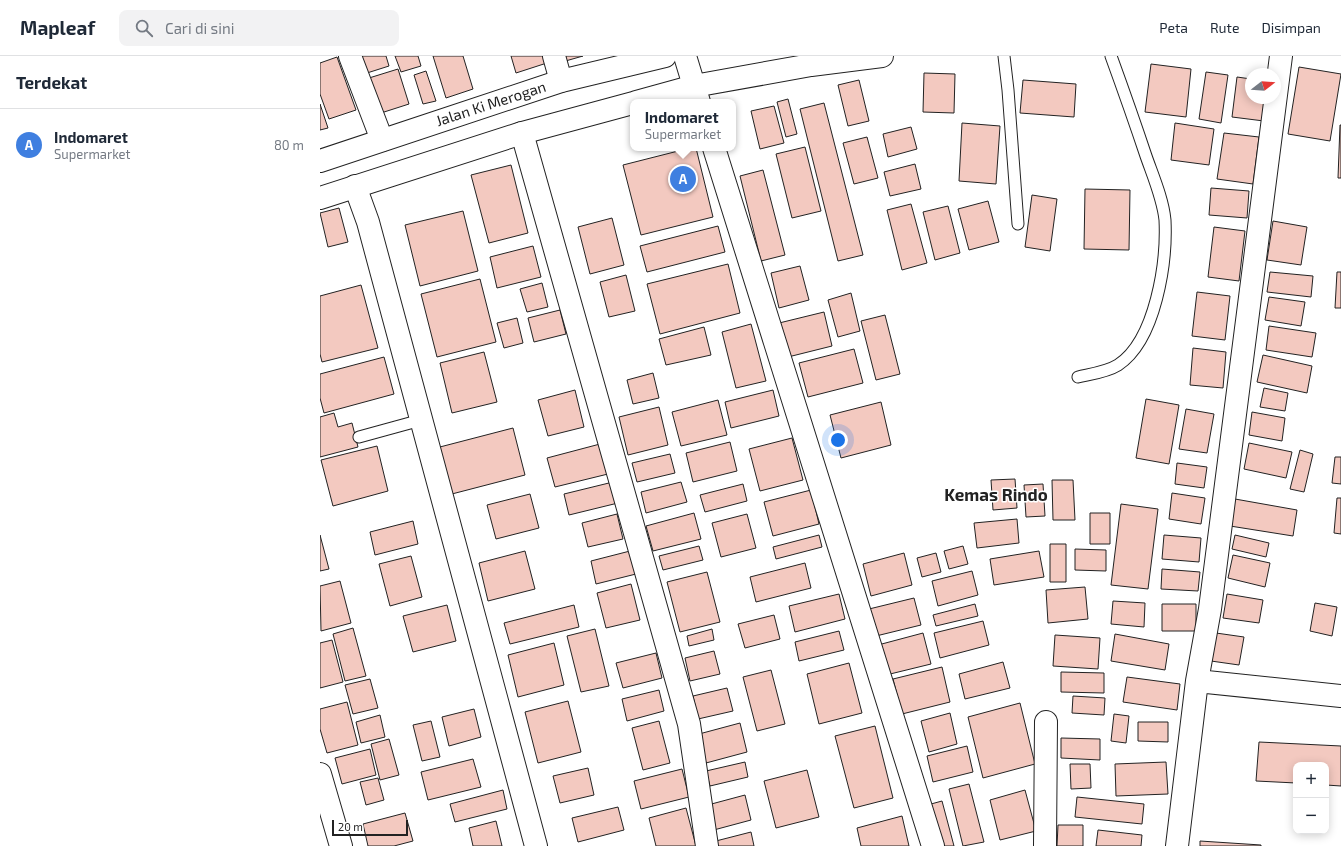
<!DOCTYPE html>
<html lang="id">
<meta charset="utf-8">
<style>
:root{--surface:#fff;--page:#f2f2f3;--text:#1f2937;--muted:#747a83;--line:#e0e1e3;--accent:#c62828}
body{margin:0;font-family:"Exo 2",sans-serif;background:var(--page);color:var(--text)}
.controls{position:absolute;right:12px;bottom:12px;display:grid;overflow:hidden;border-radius:8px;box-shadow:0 2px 10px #0003}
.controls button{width:36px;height:36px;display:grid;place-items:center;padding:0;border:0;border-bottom:1px solid var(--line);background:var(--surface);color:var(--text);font:20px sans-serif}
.compass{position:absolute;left:925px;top:12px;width:36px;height:36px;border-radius:50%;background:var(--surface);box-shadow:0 2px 10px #0003;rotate:73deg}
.scale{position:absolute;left:12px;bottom:10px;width:76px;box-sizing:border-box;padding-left:4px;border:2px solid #222;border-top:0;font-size:11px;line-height:14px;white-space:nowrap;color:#222;-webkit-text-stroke:3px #fff;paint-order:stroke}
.you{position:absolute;left:518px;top:384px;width:14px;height:14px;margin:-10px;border:3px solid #fff;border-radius:50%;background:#1a73e8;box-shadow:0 0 0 6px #1a73e833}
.badge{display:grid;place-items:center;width:26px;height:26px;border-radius:50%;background:var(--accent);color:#fff;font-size:13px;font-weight:700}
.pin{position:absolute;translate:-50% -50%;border:2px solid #fff;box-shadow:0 1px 4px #0006}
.popup{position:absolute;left:310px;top:43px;width:106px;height:52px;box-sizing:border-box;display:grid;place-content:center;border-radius:8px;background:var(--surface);filter:drop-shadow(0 1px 3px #0005);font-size:13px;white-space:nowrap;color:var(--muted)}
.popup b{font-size:15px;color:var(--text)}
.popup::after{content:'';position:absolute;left:50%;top:100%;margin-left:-8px;border:8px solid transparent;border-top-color:var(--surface)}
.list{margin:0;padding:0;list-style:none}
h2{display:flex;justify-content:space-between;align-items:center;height:52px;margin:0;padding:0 16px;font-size:17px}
h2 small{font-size:13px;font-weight:400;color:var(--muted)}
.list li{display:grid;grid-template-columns:26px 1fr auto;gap:12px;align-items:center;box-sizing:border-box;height:72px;padding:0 16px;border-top:1px solid var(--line)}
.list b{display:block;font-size:15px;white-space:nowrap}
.list p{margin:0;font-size:13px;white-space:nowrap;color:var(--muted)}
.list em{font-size:13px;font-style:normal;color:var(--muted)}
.icon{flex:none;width:22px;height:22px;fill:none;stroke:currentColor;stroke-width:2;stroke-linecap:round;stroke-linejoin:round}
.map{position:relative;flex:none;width:1021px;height:790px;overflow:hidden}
header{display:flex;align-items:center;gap:24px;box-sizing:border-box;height:56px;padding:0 20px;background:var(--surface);border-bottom:1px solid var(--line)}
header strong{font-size:19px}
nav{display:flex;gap:22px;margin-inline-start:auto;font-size:14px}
.search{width:280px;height:36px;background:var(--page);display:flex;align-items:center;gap:10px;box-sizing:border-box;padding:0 14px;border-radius:8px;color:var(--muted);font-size:15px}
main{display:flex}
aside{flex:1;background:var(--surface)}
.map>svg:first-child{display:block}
.building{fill:#f3c9c0;stroke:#222}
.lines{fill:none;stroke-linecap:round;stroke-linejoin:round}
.service-casing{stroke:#222;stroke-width:13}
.minor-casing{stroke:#222;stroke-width:24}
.trunk-casing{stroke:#222;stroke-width:24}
.service{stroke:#fff;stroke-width:11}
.minor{stroke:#fff;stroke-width:22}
.trunk{stroke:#fff;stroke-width:22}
.labels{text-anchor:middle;stroke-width:3;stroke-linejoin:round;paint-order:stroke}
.street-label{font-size:15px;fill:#222;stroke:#fff}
.quarter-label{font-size:17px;font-weight:bold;fill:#222;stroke:#fff}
</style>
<header>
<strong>Mapleaf</strong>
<div class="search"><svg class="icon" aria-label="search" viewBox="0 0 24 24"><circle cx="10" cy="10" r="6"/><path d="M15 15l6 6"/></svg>Cari di sini</div>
<nav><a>Peta</a><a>Rute</a><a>Disimpan</a></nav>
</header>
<main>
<aside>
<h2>Terdekat<small></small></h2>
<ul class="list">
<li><span class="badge" style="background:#3f7fe0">A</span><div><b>Indomaret</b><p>Supermarket</p></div><em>80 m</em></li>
</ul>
</aside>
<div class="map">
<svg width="1021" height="790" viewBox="0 0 1021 790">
<rect width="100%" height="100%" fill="#fff"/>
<!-- building -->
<path class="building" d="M41 0H66L69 10 47 17Z
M75 0H98L101 10 81 16Z
M113 0H143L153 33 126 42Z
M191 0H232L233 5 196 17Z
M241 0H263L242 6Z
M17 1 36 54 9 63 0 38V7Z
M831 8 871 13 866 61 825 56Z
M979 11 1021 18 1010 85 968 78Z
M78 13 89 48 61 57 49 22Z
M106 15 116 45 103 48 94 19Z
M886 16 908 19 901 67 879 63Z
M604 17 635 18 634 57 603 56Z
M917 21 931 23V42H947L944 65 912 61Z
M539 24 549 65 528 70 518 29Z
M703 24 756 28 754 61 700 57Z
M468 43 477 78 466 81 457 46Z
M504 47 543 199 518 205 480 53Z
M0 48 8 72 0 74Z
M454 50 464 87 440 93 431 55Z
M642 67 680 70 676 128 639 125Z
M855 67 894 73 889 109 851 104Z
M1020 69H1021V122H1018Z
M591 71 597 93 568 101 563 78Z
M904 77 939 81 933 128 897 123Z
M547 81 558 122 534 128 523 87Z
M485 91 501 155 472 162 456 98Z
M370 92H376L393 161 321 179 303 109Z
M595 108 601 133 570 140 564 116Z
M191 109 208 177 169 187 151 119Z
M443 114 465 199 441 205 420 120Z
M891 132 929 135 927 162 889 159Z
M765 133 810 134 809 194 764 193Z
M712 139 737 143 730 195 705 191Z
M668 145 679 186 649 194 638 153Z
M591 148 607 207 582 214 567 154Z
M628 150 640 197 615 204 603 156Z
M19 152 28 186 8 191 0 157Z
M143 155 158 215 100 230 85 169Z
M292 162 304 209 270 218 258 171Z
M953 165 987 171 981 209 947 204Z
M398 170 405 196 327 216 320 190Z
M894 171 925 175 919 225 888 221Z
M213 190 221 221 177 232 170 201Z
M408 208 420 257 340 278 327 228Z
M480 210 489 244 459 252 451 217Z
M950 216 993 220 991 241 947 236Z
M1017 216H1021V252H1015Z
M306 219 315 255 289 261 280 226Z
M160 223 176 286 117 301 101 238Z
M222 227 228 251 207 256 200 233Z
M41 229 58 292 2 306 0 298V240Z
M877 236 910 240 905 284 872 280Z
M531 237 540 275 518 281 508 244Z
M949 241 985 246 981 270 945 264Z
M240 254 246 278 214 286 208 262Z
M504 256 512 290 464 302 455 268Z
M565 259 580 318 556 324 541 265Z
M197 262 203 287 184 292 177 267Z
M431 268 446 325 416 332 402 276Z
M949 270 996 277 992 301 946 294Z
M384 271 391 299 346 309 339 283Z
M873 292 906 296 903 332 870 329Z
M534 293 543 327 488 341 479 307Z
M164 296 177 346 132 357 120 307Z
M943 299 992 310 987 337 937 326Z
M64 301 74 338 4 357 0 342V318Z
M333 317 339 342 313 348 307 324Z
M944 332 968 337 965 355 940 351Z
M255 334 264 371 228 380 218 344Z
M453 334 459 360 411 372 405 346Z
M826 343 859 349 849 408 816 402Z
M398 344 407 379 361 390 352 356Z
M561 346 571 389 521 402 510 359Z
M339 351 348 389 308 399 299 361Z
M866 353 894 358 887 397 859 393Z
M932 356 965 362 962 385 929 379Z
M14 357 18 371 32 367 38 391 0 401V361Z
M193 372 205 419 128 439 116 392Z
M472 382 483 424 440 435 429 393Z
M410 386 417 415 373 426 366 397Z
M929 387 972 396 966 422 924 413Z
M280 388 288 418 235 431 227 402Z
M57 390 68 435 13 450 1 404Z
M980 394 993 398 984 436 970 433Z
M350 398 355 417 317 426 312 407Z
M1015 401H1021V428L1012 427Z
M857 407 887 411 884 432 855 428Z
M695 423 697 452 673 454 671 424Z
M732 424H753L755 464H733Z
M293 426 298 447 249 459 244 438Z
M361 426 367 446 326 457 321 436Z
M423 428 427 445 385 456 380 439Z
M723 428 725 460 706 461 704 429Z
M491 434 499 468 453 480 444 446Z
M852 437 885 442 881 468 849 463Z
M210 438 219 472 176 483 167 449Z
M1017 442H1021V478L1014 477Z
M915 443 977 454 973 480 910 470Z
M801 448 838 453 828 533 791 529Z
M374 457 381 483 333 495 326 470Z
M770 457H790V488H770Z
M297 458 303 483 268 491 262 467Z
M427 458 436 492 401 501 392 467Z
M697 463 699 487 657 492 654 467Z
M93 465 98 488 55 499 50 476Z
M0 479 9 513 0 515Z
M499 479 502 491 456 503 453 491Z
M844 479 881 482 879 506 842 503Z
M915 479 949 487 946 501 912 493Z
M730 488H746V526H730Z
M379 490 383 504 343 514 339 500Z
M643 490 648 508 629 513 624 495Z
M755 493 786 494V515L755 514Z
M205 495 215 533 168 545 159 507Z
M310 495 316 518 276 528 271 505Z
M719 495 724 521 674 529 670 503Z
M584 497 592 529 551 540 543 508Z
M616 497 621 516 602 521 597 502Z
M913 499 950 507 945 531 908 522Z
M91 500 102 541 70 550 59 508Z
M485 507 491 532 436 546 430 521Z
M842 513 880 516 878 535 841 533Z
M652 515 658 539 618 550 612 525Z
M387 516 400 566 360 576 347 526Z
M20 525 31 567 1 575 0 530Z
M311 528 320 564 286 572 277 537Z
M765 531 768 563 728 567 726 534Z
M519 538 525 563 475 576 469 550Z
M907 538 943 544 939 567 903 562Z
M594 542 601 569 556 580 549 553Z
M793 545 825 547 824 571 791 568Z
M995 547 1017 551 1012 580 990 575Z
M655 548 658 560 616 570 613 559Z
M842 548H876V575H842Z
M127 549 136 585 93 596 83 560Z
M254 549 259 571 190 588 184 567Z
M454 559 460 583 425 592 418 568Z
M663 565 669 589 620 602 614 577Z
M33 572 46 620 25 625 13 578Z
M275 573 289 630 261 636 247 580Z
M392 573 394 584 369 590 367 580Z
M519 575 524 594 479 605 475 586Z
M603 577 611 608 566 619 558 589Z
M896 577 924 581 919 609 891 605Z
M795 578 849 588 845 614 791 605Z
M735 579 780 582 778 613 733 610Z
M12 584 23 626 0 632V587Z
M234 587 244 629 198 641 188 599Z
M394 595 400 618 370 625 365 602Z
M336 597 342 622 303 632 296 607Z
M683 606 690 632 645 643 639 618Z
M529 607 542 657 499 668 487 618Z
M622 611 630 646 582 658 573 623Z
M451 614 465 668 437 675 423 621Z
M741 616 784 617V637L741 636Z
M807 621 860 628 857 654 803 646Z
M50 623 58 652 33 658 25 629Z
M407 632 413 655 378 663 373 640Z
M339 634 344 655 307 665 302 643Z
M753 640 785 642 784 659 752 657Z
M248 645 261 696 218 707 205 656Z
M27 646 38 689 7 697 0 673V653Z
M700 647 715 708 663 722 648 661Z
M154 653 161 681 129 690 122 661Z
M630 657 637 688 609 696 601 665Z
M794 658 809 660 806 687 791 685Z
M60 659 65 681 41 687 36 666Z
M111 665 120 701 102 705 93 669Z
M339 665 350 707 323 714 312 672Z
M818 666H848V686L818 685Z
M420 667 427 696 386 707 379 678Z
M555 670 573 742 534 752 515 680Z
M741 682 780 683V704L741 702Z
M69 683 79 719 60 724 51 688Z
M939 686 1021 690V730L1006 729V709H976V727L936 725Z
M647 690 653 716 613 726 607 700Z
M50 693 56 719 22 728 15 702Z
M153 703 161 731 108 744 101 716Z
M425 706 428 721 390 730 386 715Z
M846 706 848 738 796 740 795 708Z
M750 708H770L771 732 751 733Z
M268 712 274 739 240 747 233 720Z
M362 713 369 741 321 753 314 725Z
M487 714 499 761 456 772 444 725Z
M58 722 64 744 46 749 40 726Z
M649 728 664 786 643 790 629 733Z
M183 734 187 753 135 766 130 748Z
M705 734 716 775 680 784 670 744Z
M425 739 431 764 390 775 384 750Z
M757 741 824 748 822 768 755 761Z
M622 745 634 790H622L611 748Z
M298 751 304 774 258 786 252 762Z
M366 752 376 790H336L329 762Z
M85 757 93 785 74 790H48L43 768Z
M582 760 589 790H541L537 772Z
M176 765 182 790H153L149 772Z
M738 769H763V790H737Z
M778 774 822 779 821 790H776Z
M431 776 434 790H393L392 786Z
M880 785 941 789V790H880Z"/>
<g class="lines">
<!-- service casing -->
<g class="service-casing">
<path id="service" d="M684 0 688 34 698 168
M758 321C771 318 787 316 798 309 836 284 847 206 845 164 843 143 833 120 826 100 815 67 803 33 791 0
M39 381 101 364"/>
</g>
<!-- minor casing -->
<g class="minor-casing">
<path id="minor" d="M30 0 62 84
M234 0 241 25
M365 0 379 46
M202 77 369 668 387 790
M394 92 613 790
M35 130 48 166 216 790
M877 625 1021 640
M0 718 21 790
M725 790 726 666
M857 790 877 625 890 553 961 0"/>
</g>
<!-- trunk casing -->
<g class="trunk-casing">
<path id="trunk" d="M316 46 374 30 491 9 562 0
M0 105 241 25 345 0
M0 142 202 77 313 47"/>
</g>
<!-- service -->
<use href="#service" class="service"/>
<!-- minor -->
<use href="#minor" class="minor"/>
<!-- trunk -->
<use href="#trunk" class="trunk"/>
</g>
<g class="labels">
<!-- street labels -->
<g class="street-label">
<text transform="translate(171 48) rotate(-18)" y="5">Jalan Ki Merogan</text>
</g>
<!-- quarter labels -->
<g class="quarter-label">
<text x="676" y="445">Kemas Rindo</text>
</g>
</g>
</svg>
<div class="controls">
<button>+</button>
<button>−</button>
</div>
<svg class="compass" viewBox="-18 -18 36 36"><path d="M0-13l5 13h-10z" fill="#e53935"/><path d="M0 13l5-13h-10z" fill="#747a83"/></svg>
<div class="scale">20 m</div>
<div class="you"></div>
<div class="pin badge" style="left:363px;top:123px;background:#3f7fe0">A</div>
<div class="popup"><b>Indomaret</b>Supermarket</div>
</div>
</main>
